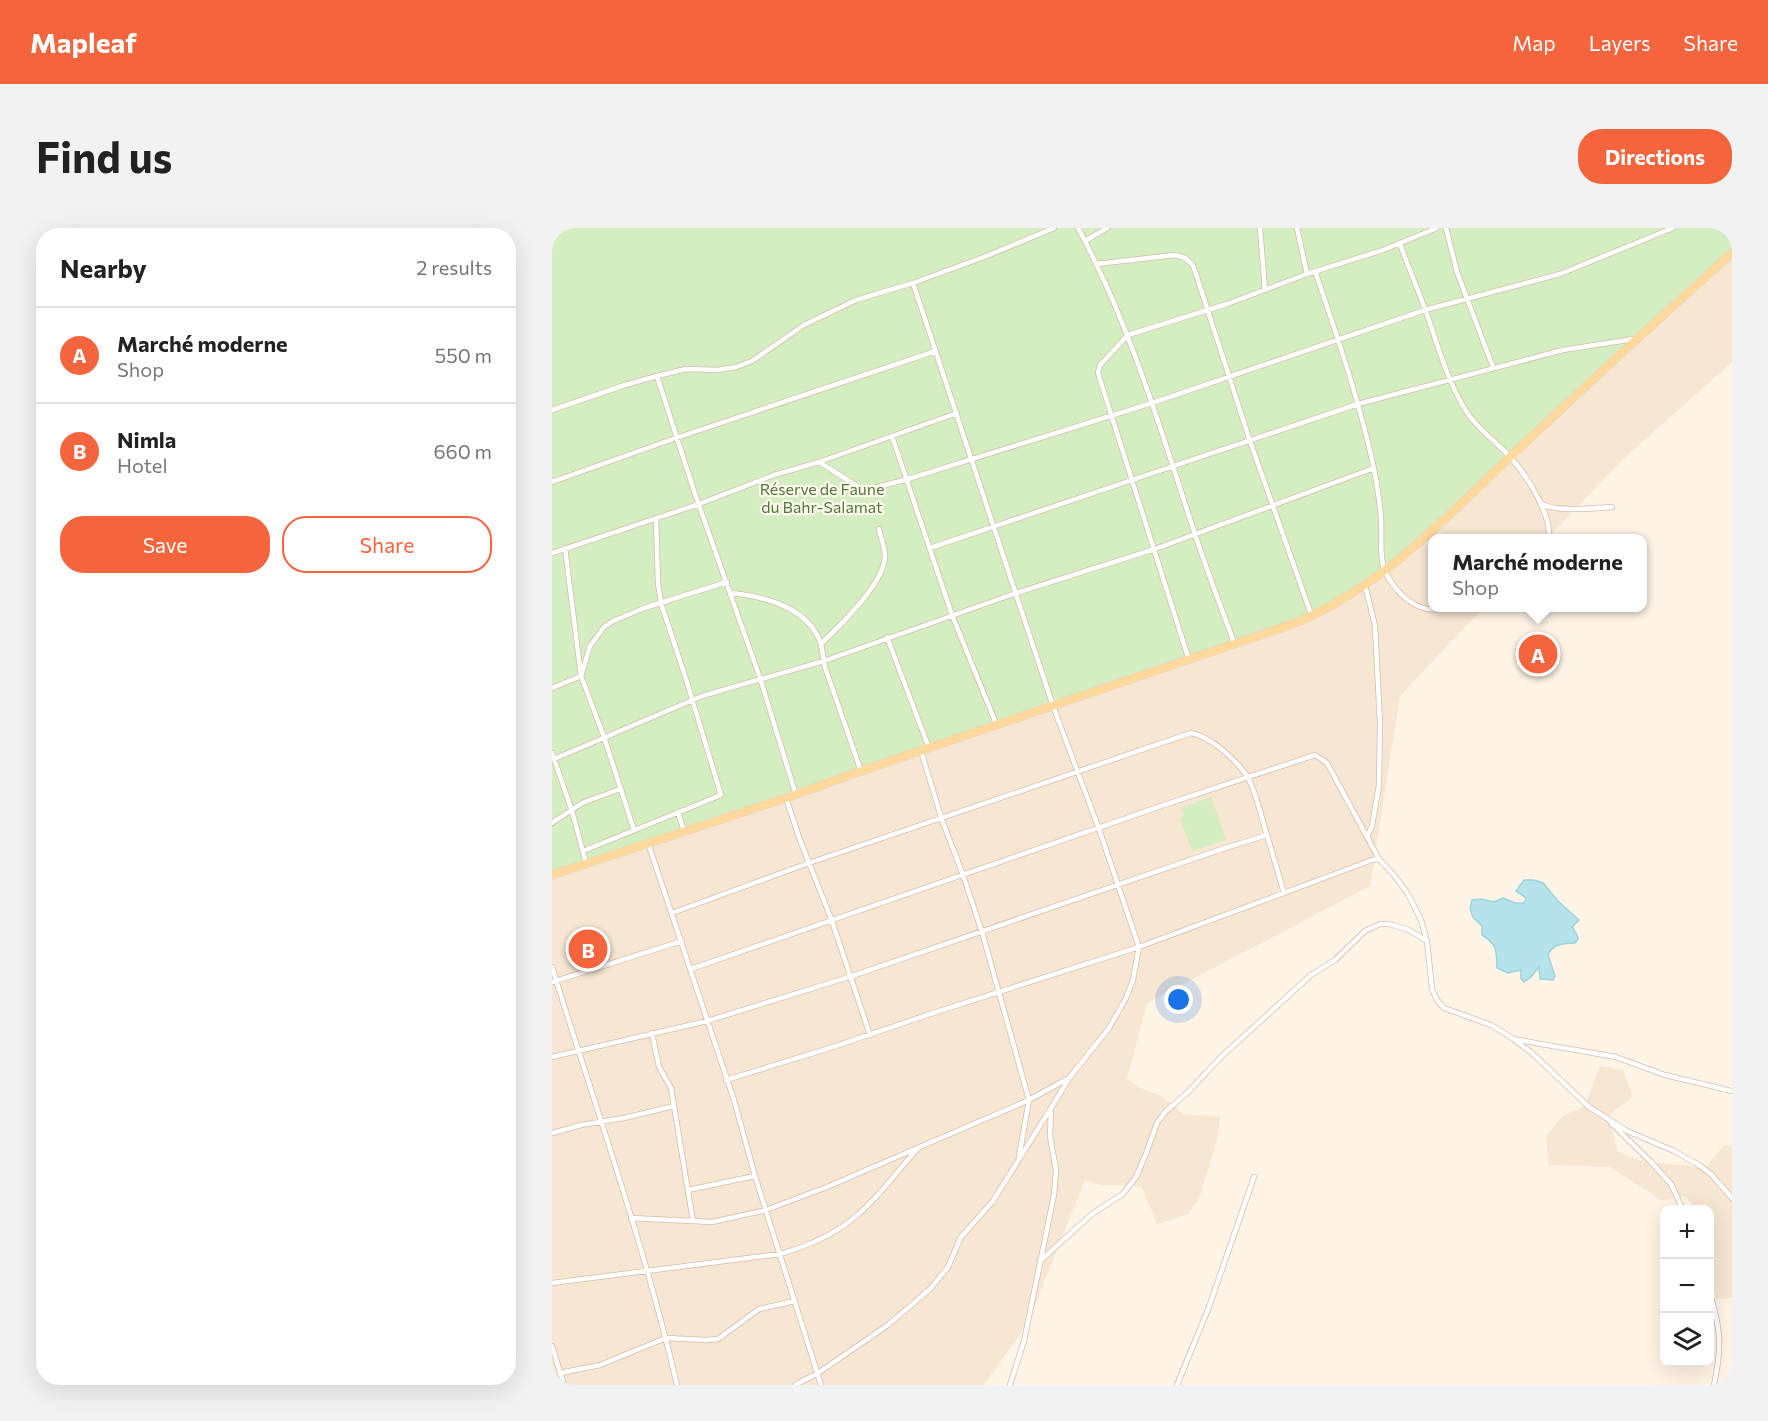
<!DOCTYPE html>
<meta charset="utf-8">
<style>
:root{--surface:#fff;--page:#f2f2f2;--text:#222;--muted:#767676;--line:#e0e0e0;--accent:#f5653d}
body{margin:0;font-family:Commissioner,sans-serif;background:var(--page);color:var(--text)}
.controls{position:absolute;right:18px;bottom:18px;display:grid;overflow:hidden;border-radius:12px;box-shadow:0 6px 24px #0002}
.controls button{width:54px;height:54px;display:grid;place-items:center;padding:0;border:0;border-bottom:2px solid var(--line);background:var(--surface);color:var(--text);font:30px sans-serif}
.you{position:absolute;left:627px;top:772px;width:21px;height:21px;margin:-15px;border:4px solid #fff;border-radius:50%;background:#1a73e8;box-shadow:0 0 0 9px #1a73e833}
.badge{display:grid;place-items:center;width:39px;height:39px;border-radius:50%;background:var(--accent);color:#fff;font-size:20px;font-weight:700}
.pin{position:absolute;translate:-50% -50%;border:3px solid #fff;box-shadow:0 2px 6px #0006}
.popup{position:absolute;left:876px;top:306px;width:219px;height:78px;box-sizing:border-box;display:grid;place-content:center;border-radius:12px;background:var(--surface);filter:drop-shadow(0 2px 4px #0005);font-size:20px;white-space:nowrap;color:var(--muted)}
.popup b{font-size:22px;color:var(--text)}
.popup::after{content:'';position:absolute;left:50%;top:100%;margin-left:-12px;border:12px solid transparent;border-top-color:var(--surface)}
.list{margin:0;padding:0;list-style:none}
h2{display:flex;justify-content:space-between;align-items:center;height:78px;margin:0;padding:0 24px;font-size:26px}
h2 small{font-size:20px;font-weight:400;color:var(--muted)}
.list li{display:grid;grid-template-columns:39px 1fr auto;gap:18px;align-items:center;box-sizing:border-box;height:96px;padding:0 24px;border-top:2px solid var(--line)}
.list b{display:block;font-size:22px;white-space:nowrap}
.list p{margin:0;font-size:20px;white-space:nowrap;color:var(--muted)}
.list em{font-size:20px;font-style:normal;color:var(--muted)}
.actions{display:flex;gap:12px;padding:18px 24px}
.actions a{flex:1;padding:14px 0;border:2px solid var(--accent);border-radius:24px;text-align:center;font-size:21px;color:var(--accent)}
.actions .main{background:var(--accent);color:#fff}
.icon{flex:none;width:33px;height:33px;fill:none;stroke:currentColor;stroke-width:2;stroke-linecap:round;stroke-linejoin:round}
.map{position:relative;flex:none;width:1180px;height:1157px;overflow:hidden;border-radius:24px}
header{display:flex;align-items:center;gap:36px;box-sizing:border-box;height:84px;padding:0 30px;background:var(--accent);color:#fff}
header strong{font-size:28px}
nav{display:flex;gap:33px;margin-inline-start:auto;font-size:21px}
.intro{display:flex;align-items:center;justify-content:space-between;box-sizing:border-box;height:144px;padding:0 36px}
h1{margin:0;font-size:42px}
.button{padding:15px 27px;border-radius:24px;background:var(--accent);color:#fff;font-size:21px;font-weight:700}
main{display:flex;gap:36px;padding:0 36px}
aside{flex:1;background:var(--surface);border-radius:24px;box-shadow:0 6px 24px #0002}
.map>svg:first-child{display:block}
.residential{fill:#f7e6d2}
.green{fill:#d4eec1}
.water{fill:#b6e3eb;stroke:#9cd4de;stroke-width:1.5}
.lines{fill:none;stroke-linecap:round;stroke-linejoin:round}
.minor-casing{stroke:#d4bdac;stroke-width:6}
.primary-casing{stroke:#ddd4cf;stroke-width:9}
.minor{stroke:#fff;stroke-width:4.5}
.primary{stroke:#ffd99b;stroke-width:8}
.labels{text-anchor:middle;stroke-width:4.5;stroke-linejoin:round;paint-order:stroke}
.park-label{font-size:16px;fill:#4e7b3b;stroke:#fff8ed}
</style>
<header>
<strong>Mapleaf</strong>
<nav><a>Map</a><a>Layers</a><a>Share</a></nav>
</header>
<div class="intro"><h1>Find us</h1><a class="button">Directions</a></div>
<main>
<aside>
<h2>Nearby<small>2 results</small></h2>
<ul class="list">
<li><span class="badge">A</span><div><b>Marché moderne</b><p>Shop</p></div><em>550 m</em></li>
<li><span class="badge">B</span><div><b>Nimla</b><p>Hotel</p></div><em>660 m</em></li>
</ul>
<div class="actions"><a class="main">Save</a><a>Share</a></div>
</aside>
<div class="map">
<svg width="1180" height="1157" viewBox="0 0 1180 1157">
<rect width="100%" height="100%" fill="#fff4e5"/>
<!-- residential -->
<path class="residential" d="M1180 0V134L1072 230 996 310H881V380H931L848 468 818 658 595 775 575 851 589 860 609 868 632 886 668 889 665 912 647 971 635 987 605 996 589 958 547 957 533 952 476 1095 432 1157H0V105Z
M1048 838 1071 842 1081 869 1056 888 1066 924 1093 934 1154 939 1172 917 1180 918V1070L1164 1071 1158 1046V982L1142 981 1140 976 1133 968 1110 972 1057 939 997 937 994 908 1011 888 1033 878Z"/>
<!-- green -->
<path class="green" d="M0 0H1180V25L878 304 779 379 0 647Z
M659 569 674 612 640 623 628 590 632 588 629 580Z"/>
<!-- water -->
<path class="water" d="M972 652H982L991 655 1006 673 1027 692 1020 699 1025 707 1026 711 1023 715C1011 716 1001 715 996 727L1003 748 1001 752 988 751 987 739 979 749 972 754 969 751V742L956 745 945 740C944 722 946 717 930 707V698L921 689 918 681 920 672 929 671 942 674 951 670 963 675H972L974 670 964 663Z"/>
<g class="lines">
<!-- minor casing -->
<g class="minor-casing">
<path id="minor" d="M526 0C578 96 608 200 642 303 654 341 669 378 682 415
M708 0 713 62
M745 0 755 46
M894 0 905 44 941 139
M533 13 555 0
M848 16C857 41 867 64 876 89 887 122 897 157 916 186 928 203 945 214 958 229 975 247 999 286 997 310
M544 36 623 27 633 30 641 37 698 213 760 389
M763 43C785 108 808 174 822 241 825 257 828 274 829 291 830 305 827 333 834 345 844 366 867 387 891 380
M105 148 134 141 166 142 184 139 200 133 252 97 304 72 361 55 432 29 502 0
M0 182 73 157 105 148 143 266 208 450 244 567
M340 208 400 387 445 498
M267 234 310 261H318L356 251 600 175 873 82 1008 46 1121 0
M0 254 124 210 384 123
M988 275C1004 285 1042 280 1060 279
M378 320 806 176 1011 122 1082 111
M0 325 147 276 222 247 267 234 405 185
M813 357 823 398 828 495 827 557 820 598 815 609
M178 365C213 368 257 380 269 416
M335 409 377 520
M637 432 546 145 548 137 576 107 675 76 755 46 831 22 885 0
M0 460 29 448 13 320
M369 523 390 592 411 647 430 704 477 872 467 929
M0 525 20 583 34 635
M2 531 150 468 272 433 464 365 603 321 822 240
M309 543 273 439 269 416C288 397 331 357 333 329 333 320 329 310 327 301
M234 570 248 612 280 693 318 807
M126 584 132 603
M0 595 30 575 68 561
M82 602 52 509 29 448 38 418 52 399 61 393 92 380 175 354
M96 615 182 872 203 948 269 1157
M31 623 169 567 134 451 109 375 106 355 104 290
M120 685 257 635 639 505C658 508 684 532 695 548 703 560 710 592 715 607
M0 739C43 878 92 1015 125 1157
M139 741 612 577 763 527 775 535 827 631 842 647 856 666 869 692 875 713 880 761 885 772 892 780 939 797 960 810 980 825 1037 879 1075 903 1122 923 1147 937 1159 946 1180 970
M0 754 130 713
M100 805 107 839 119 860 141 993
M961 811 1064 829 1113 847 1180 863
M0 829 155 793 297 749 673 620 715 607 732 665
M174 852 281 819 378 786 587 719 820 632 827 631
M1059 895 1099 934 1119 956 1131 982
M0 905 29 897 72 890 122 878
M136 962 203 948
M79 990 160 994 214 982 275 959 477 872 515 851
M488 1033 540 986 571 966 584 949 594 926 605 895 614 883 636 864 669 829 759 747 783 732 813 703 828 696H837L857 702 875 713
M0 1055 228 1026C300 1006 319 975 365 921
M1158 1066C1169 1102 1170 1119 1162 1157
M0 1118 12 1157
M8 1145 48 1137 114 1110 155 1112 166 1111 207 1081 243 1073
M243 1157 266 1145 336 1097 378 1061 396 1039 409 1009 441 973 499 880 518 849 557 800 574 770 581 752 587 719 547 601 501 478 361 55
M458 1157 472 1113 502 967 504 942 498 908 499 883
M625 1157 657 1079 702 949"/>
</g>
<!-- primary casing -->
<g class="primary-casing">
<path id="primary" d="M0 647 234 570 309 543 735 398C824 365 890 293 958 229 1031 160 1105 92 1180 25"/>
</g>
<!-- minor -->
<use href="#minor" class="minor"/>
<!-- primary -->
<use href="#primary" class="primary"/>
</g>
<g class="labels">
<!-- park labels -->
<g class="park-label">
<text x="270" y="267">Réserve de Faune<tspan x="270" dy="18">du Bahr-Salamat</tspan></text>
</g>
</g>
</svg>
<div class="controls">
<button>+</button>
<button>−</button>
<button><svg class="icon" aria-label="layers" viewBox="0 0 24 24"><path d="M12 4l9 5-9 5-9-5zM3 14l9 5 9-5"/></svg></button>
</div>
<div class="you"></div>
<div class="pin badge" style="left:986px;top:426px">A</div>
<div class="popup"><b>Marché moderne</b>Shop</div>
<div class="pin badge" style="left:36px;top:721px">B</div>
</div>
</main>
